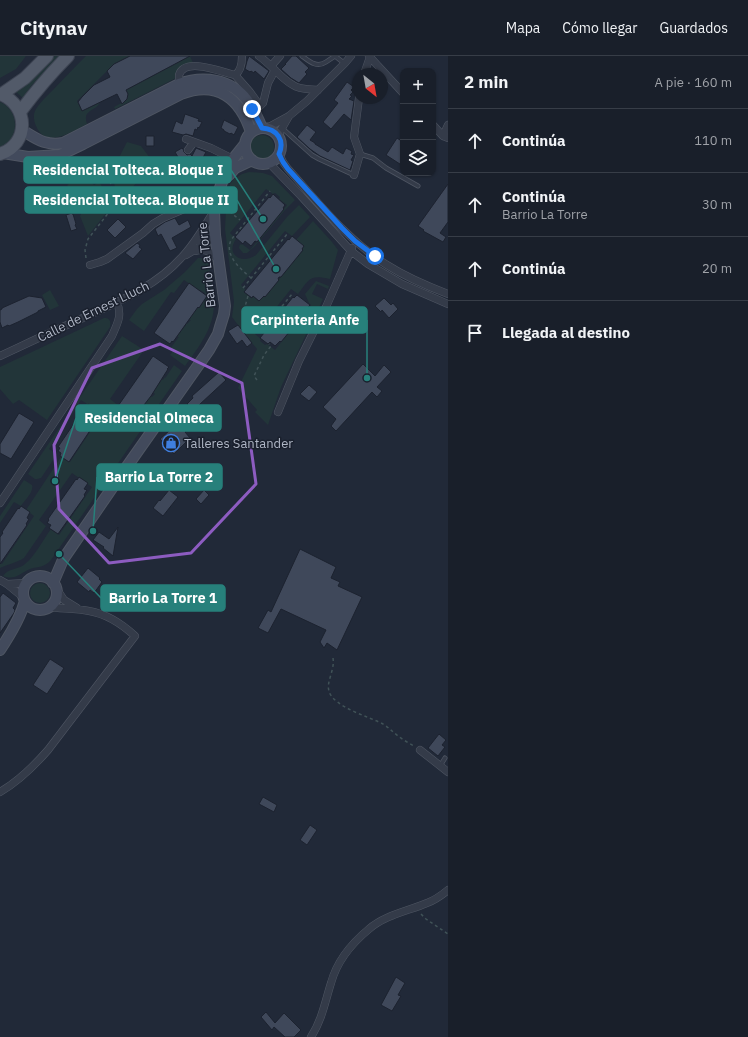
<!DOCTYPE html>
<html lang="es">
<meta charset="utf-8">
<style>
:root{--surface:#191f2a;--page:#262c36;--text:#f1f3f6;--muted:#9fa2a8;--line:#373d47}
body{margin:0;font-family:"IBM Plex Sans",sans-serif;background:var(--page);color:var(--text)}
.controls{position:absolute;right:12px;top:12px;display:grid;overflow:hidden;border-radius:8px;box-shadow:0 1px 3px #0004}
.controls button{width:36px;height:36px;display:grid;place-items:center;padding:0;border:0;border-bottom:1px solid var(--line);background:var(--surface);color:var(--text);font:20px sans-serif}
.compass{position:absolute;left:352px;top:12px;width:36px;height:36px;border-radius:50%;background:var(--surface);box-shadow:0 1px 3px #0004;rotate:149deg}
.stop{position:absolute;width:12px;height:12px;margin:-9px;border:3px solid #1a73e8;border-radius:50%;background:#fff}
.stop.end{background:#1a73e8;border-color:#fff;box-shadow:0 1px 4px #0008}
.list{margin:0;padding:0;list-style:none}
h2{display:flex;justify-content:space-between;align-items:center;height:52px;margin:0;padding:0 16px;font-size:17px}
h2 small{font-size:13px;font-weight:400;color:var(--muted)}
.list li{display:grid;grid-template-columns:26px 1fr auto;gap:12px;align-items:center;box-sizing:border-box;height:64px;padding:0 16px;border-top:1px solid var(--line)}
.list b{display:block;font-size:15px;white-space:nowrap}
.list p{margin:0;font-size:13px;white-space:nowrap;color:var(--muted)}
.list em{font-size:13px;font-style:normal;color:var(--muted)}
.icon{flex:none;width:22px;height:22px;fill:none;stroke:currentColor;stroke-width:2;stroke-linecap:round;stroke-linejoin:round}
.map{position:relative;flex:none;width:448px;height:981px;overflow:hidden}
header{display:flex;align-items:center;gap:24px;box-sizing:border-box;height:56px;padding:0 20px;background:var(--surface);border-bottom:1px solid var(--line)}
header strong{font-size:19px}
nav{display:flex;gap:22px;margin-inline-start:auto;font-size:14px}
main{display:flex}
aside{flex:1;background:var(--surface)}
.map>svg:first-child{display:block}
.green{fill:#223539}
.building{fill:#3f485a;stroke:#1c222f}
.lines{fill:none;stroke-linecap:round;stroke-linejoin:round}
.lane-casing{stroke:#4f5663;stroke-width:5}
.street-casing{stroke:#4f5663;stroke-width:8}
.secondary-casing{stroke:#4f5663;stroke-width:12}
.primary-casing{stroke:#3d4452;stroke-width:14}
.path{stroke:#405257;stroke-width:1.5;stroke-dasharray:3 3;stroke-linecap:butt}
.lane{stroke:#343b49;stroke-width:3.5}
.street{stroke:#343b49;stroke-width:7}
.secondary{stroke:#424a5c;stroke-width:10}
.primary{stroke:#525a69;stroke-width:12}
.route{stroke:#1a73e8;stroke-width:5}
.marked{fill:none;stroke:#8d5cc1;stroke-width:3;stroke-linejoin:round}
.labels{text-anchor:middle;stroke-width:3;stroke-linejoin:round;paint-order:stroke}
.street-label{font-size:13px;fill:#afb6c5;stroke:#1a202d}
.poi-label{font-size:13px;fill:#afb6c5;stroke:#1a202d;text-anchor:start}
.leader{fill:none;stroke:#27807b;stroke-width:1.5}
.callout-dot{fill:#27807b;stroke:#1a202d;stroke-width:1.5}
.callout{fill:#27807b;stroke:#27807b;stroke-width:1.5}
.callout-label{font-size:14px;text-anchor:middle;font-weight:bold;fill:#fff}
</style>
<header>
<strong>Citynav</strong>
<nav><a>Mapa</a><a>Cómo llegar</a><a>Guardados</a></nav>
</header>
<main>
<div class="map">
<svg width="448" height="981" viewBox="0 0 448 981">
<rect width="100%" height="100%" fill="#212938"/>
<!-- green -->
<path class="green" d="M0 0H26L16 13 0 22Z
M54 0H60L31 30 23 42 16 36 27 28Z
M86 0H130L114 8 77 45 82 55 92 49 93 50 100 46C96 56 82 53 87 68 73 75 46 94 36 70 34 65 33 60 35 55 39 47 47 40 53 34 64 22 75 11 86 0Z
M190 0 193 7C184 8 175 12 176 22L115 53 114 51 125 45 127 43 128 38 126 34Z
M0 46C16 52 20 74 8 86 6 88 3 89 0 91Z
M250 91a12 12 0 1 1 24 0a12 12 0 1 1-24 0Z
M127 86 141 90 153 106 120 147C116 141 116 139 115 132 111 113 119 102 127 86Z
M249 116 263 117 272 120 295 144 285 154 254 191 247 197H243L239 192 240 188 241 189 242 188 250 194 287 149 279 143 280 141 275 137 273 138 266 133 230 177 236 183C225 199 242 209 256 199L287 161 299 149 310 161 292 180 285 175 241 229 246 234 244 236 251 242 253 240 259 245 264 240 265 241 292 207 296 201H297L303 194 302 193 304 190 296 184 313 165 332 186 338 194 330 223C310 218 309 223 298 238L291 233 255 278 261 283 260 285 265 289 267 288 275 294 311 249 309 247 305 238 316 225 329 230 328 233 317 228 312 238 323 243 281 331 268 369 255 356 257 354 238 332 257 293 247 281 232 261 234 246 233 237 225 173 226 154 230 128 234 123 242 118Z
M85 120 94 129 99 126 112 145 111 151 88 180 80 160 81 158 74 145 77 144 67 129 81 121Z
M198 202H200L206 203 209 208C210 220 213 233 214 245 215 271 199 291 185 310L170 299 173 295 170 293 178 282H179L177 280 186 269 184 267 185 266 187 268 190 265H191L189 263 196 250 199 252 201 249H202L200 247 201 243 204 245 207 240 205 238V237L200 234V235L184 224 174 237 171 236 144 275 129 264 137 253 142 248 164 234 185 216Z
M50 234 59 250 50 254 42 239Z
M104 262C110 262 111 265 110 271L47 364 19 344 13 348 0 333V311Z
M122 280 144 294 110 343 128 357V358L133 362 135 360V358H137L139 356 140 357 142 354 143 355 141 352 149 339 152 341 155 338 153 336 161 325 160 323V322L163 324 165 321 166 322V321L174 309 182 315 51 504C44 512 39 510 30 513 20 517 15 525 3 520 8 512 18 514 25 508 35 500 43 484 51 473L59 479 92 431 72 417 39 464 46 470 24 502C16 507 8 508 0 512V507L2 508 34 460 26 454 61 401 70 406 102 358 81 344 49 393 57 398 41 422 37 423H35L28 418 87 331Z
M24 424 32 429C34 436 25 444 21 450L14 446 0 467V460Z
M30 537a10 10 0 1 1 20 0a10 10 0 1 1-20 0Z"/>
<!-- building -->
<path class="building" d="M130 0H190L126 34 128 38 127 43 122 48 117 38 82 55 78 46 82 41 94 29 110 21 107 15 114 8Z
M249 0 269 15 264 23 255 15 254 17 251 15 250 16 245 13 247 5Z
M292 0H296L309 12 305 16 307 18 299 27 291 22 281 13 286 8H285Z
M347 26 354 31 351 34 353 36 350 39 352 40 349 43 354 45 351 64 344 58 331 73 323 66 338 47 334 44Z
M185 58 199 63 198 65 202 66 199 72 198 71 197 74 195 73 193 80 186 78 183 79 172 76 176 65 182 68Z
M224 64 238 71 234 79 231 77 230 78 224 75V74L221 72Z
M307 69 316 76 310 84 315 87V88L328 96 332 91 343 98 346 92 352 95 351 98 354 99 351 104 353 105 350 114 320 100 310 93 297 81Z
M146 80H154V90H146Z
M397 82 403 86V110L386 99Z
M182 92 183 93 184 96 187 99 190 98 192 100 196 92 206 96 196 115 184 123 180 117 185 113 175 96Z
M448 128V166L440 177 446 181 443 186 423 175 424 174 418 170Z
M273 138 285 149 283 152 284 153 257 186 255 185 251 190 245 185 243 188 235 181 269 141 270 142Z
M72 157V158H73L76 168 75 169 77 173 71 175 66 159Z
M175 162 179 169 188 164 191 171 172 182 177 192 170 195 161 178 158 180 155 173 165 166Z
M118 163 126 171 115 182 107 174Z
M292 180 304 190 302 193 303 194 281 221H279L278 223 279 224 265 241 264 240 259 245 253 240 252 242 244 236 288 183 289 184Z
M137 187 140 189 139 191 142 193 133 203 125 197Z
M189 227 207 240 199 252 198 251 173 286 172 285 170 288 154 277Z
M297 239 310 249 307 252 308 253 281 286 280 285 275 290 270 286 268 288 260 282 293 241 294 242Z
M29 240 42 242 46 251 38 255V256L18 266 9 270 8 269 2 272 0 266V254L2 253V252Z
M384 242 391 249 393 247 398 253 389 262 382 254 381 256 375 250Z
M238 269 252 287 247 291 242 284 237 288 228 275Z
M153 300 169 311 167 313H168L151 340 137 358H136L134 361 118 350Z
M363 308 375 320 384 309 391 316 377 331 382 335 377 341 372 336 336 375 331 370 336 363 323 351Z
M219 316 226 324 199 349 206 357 185 376 190 382 174 398 160 383 189 357 185 352 188 349 187 348 193 342 192 340Z
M309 329 317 336 309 345 300 338Z
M88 348 98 355 94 360 97 361 94 366 95 367 69 406 60 400 61 397 58 395 60 392 58 391 85 351 86 352Z
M19 357 34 366 11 403 0 397V388Z
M79 421 88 427 84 433 87 434 84 439 85 440 58 478 49 472 51 469 47 467 49 464 48 463 76 423 77 424Z
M169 434 178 441 163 460 153 452 159 444 160 445Z
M204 434 209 439 201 448 196 443Z
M21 450 30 456 27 462 29 463 26 468 27 469 0 508V481L3 477 2 476 18 452 19 453Z
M118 471 113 500 103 492 104 491 93 484 99 476 109 483Z
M300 493 336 511 331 522 340 526 338 530 362 541 337 594 327 587 324 592 320 586 326 574 281 553 268 577 258 572 268 554 271 556Z
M88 512 100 522 99 523 102 526 94 537 90 534 89 536 77 526Z
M3 537 16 547 13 552 15 554 14 557 0 577V541Z
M50 603 64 612 47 638 33 629Z
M439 678 446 684 442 689 445 691 438 700 428 692Z
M263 741 277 749 274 756 259 748Z
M310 769 317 774 307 789 300 784Z
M396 921 405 927 398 939 401 940 392 955 381 949Z
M266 956 275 967 284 957 301 974 294 981H285L274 971 272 974 261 961Z"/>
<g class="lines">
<!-- lane casing -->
<g class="lane-casing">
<path id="lane" d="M302 0C310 6 317 12 326 6 329 4 332 2 335 0
M335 0 344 7
M282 72 312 99 319 103 354 119
M360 98 373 102 386 112 418 130
M440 710 445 702"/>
</g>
<!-- street casing -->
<g class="street-casing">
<path id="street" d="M259 0C271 8 280 22 293 29 300 34 310 33 318 34
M369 0 403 37
M271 10 280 0
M364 18 370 1
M235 19 250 36 260 50 263 47 268 27 275 14
M179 28C179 25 179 21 179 19 185 0 224 17 235 19 241 15 242 7 242 0
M433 69 443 80 448 82
M267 72 289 60 307 45 345 7 351 0
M278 79 289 60
M443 80 448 69
M186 83 211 92 233 103
M188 94 194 86
M279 98 283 106 288 113C318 146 348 185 387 209 406 221 427 230 448 238
M269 107 301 140 351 195 368 208 402 228 448 248
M354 119 360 98 354 81 359 42
M196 185 207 179H215
M195 195C207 192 210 196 219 204
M186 199 208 186 215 179
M90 209 100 206 107 203 143 177 153 168 163 162 198 147H215
M0 300C28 287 55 274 83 262 117 246 155 231 181 202 194 189 204 171 214 155
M278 356 299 305 326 251 352 192
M0 447 112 280C118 266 122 260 117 246
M0 524 7 528 24 542
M7 528 26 527
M56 532 64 544 77 552
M420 694 448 716
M0 736C19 725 34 710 48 694L135 580C122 568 107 558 89 555 76 552 62 553 48 551
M311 981C322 964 325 946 331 927 337 905 352 887 369 873 385 859 408 855 427 847 435 844 442 839 448 834"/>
</g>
<!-- secondary casing -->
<g class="secondary-casing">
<path id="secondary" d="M245 90a18 18 0 1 1 36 0a18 18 0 1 1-36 0Z
M22 74C37 83 45 90 63 87L179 28C203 19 231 23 247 44 253 52 258 62 262 72
M3 97 28 101 60 99 83 88 181 38C217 24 240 42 251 76
M229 119 235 112 252 104
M23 537a17 17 0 1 1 34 0a17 17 0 1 1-34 0Z
M53 527 62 506 64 502 121 419 209 294 218 278 220 271 224 258 225 250 215 179 214 155 215 147 222 126 233 103 245 88
M0 594C10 579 20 563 25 545"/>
</g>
<!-- primary casing -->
<g class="primary-casing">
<path id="primary" d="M0 38C29 49 30 88 0 98
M2 38 25 22 47 0
M20 56C35 36 50 18 68 0"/>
</g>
<!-- path -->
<path class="path" d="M227 142 233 144 230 156 240 164
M86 202 85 194 88 183 113 151 115 147 109 120
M251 222C241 213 224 200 231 184L270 135
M243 232 288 177
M248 240 243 258 244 262 261 276 292 238
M257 324 254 320 264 299 271 290 269 288
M333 602C335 614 326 626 329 635 333 651 370 661 383 668 389 672 393 676 398 680 403 684 409 687 414 690
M421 858 426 863 448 878"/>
<!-- lane -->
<use href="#lane" class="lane"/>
<!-- street -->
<use href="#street" class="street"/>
<!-- secondary -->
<use href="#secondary" class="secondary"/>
<!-- primary -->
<use href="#primary" class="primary"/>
</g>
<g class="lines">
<!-- route -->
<path class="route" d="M252 53 262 72C277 73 285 84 279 98L283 106 288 113 342 172 355 185 375 200"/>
</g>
<!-- marked area -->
<path class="marked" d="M160 288 242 327 256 428 191 497 109 507 59 453 54 389 92 312Z"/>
<!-- icons -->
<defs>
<g id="shop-ring" transform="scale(0.9)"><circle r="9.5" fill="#1a202d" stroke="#3f7fe0" stroke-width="1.5"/><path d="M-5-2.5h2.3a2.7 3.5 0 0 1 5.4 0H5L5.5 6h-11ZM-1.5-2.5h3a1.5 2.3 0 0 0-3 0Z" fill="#3f7fe0"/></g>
</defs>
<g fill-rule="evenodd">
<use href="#shop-ring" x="171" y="387"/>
</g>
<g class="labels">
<!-- street labels -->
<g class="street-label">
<text transform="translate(206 209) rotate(-96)" y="5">Barrio La Torre</text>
<text transform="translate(93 255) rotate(-26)" y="5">Calle de Ernest Lluch</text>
</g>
<!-- poi labels -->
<g class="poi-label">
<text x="184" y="392">Talleres Santander</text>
</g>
</g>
<!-- callouts -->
<path class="leader" d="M263 163L231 114M276 213L237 144M367 322L367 264M55 425L76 362M93 475L97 421M59 498L101 542"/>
<g class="callout-dot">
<circle cx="263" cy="163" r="4"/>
<circle cx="276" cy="213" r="4"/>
<circle cx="367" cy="322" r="4"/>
<circle cx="55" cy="425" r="4"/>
<circle cx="93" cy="475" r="4"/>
<circle cx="59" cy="498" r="4"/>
</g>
<g class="callout">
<rect x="24" y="101" width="207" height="26" rx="4"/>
<rect x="25" y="131" width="212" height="26" rx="4"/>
<rect x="242" y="251" width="125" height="26" rx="4"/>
<rect x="76" y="349" width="145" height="26" rx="4"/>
<rect x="97" y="408" width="125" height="26" rx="4"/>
<rect x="101" y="529" width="124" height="26" rx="4"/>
</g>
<g class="callout-label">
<text x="128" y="119">Residencial Tolteca. Bloque I</text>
<text x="131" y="149">Residencial Tolteca. Bloque II</text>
<text x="305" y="269">Carpinteria Anfe</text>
<text x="149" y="367">Residencial Olmeca</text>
<text x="159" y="426">Barrio La Torre 2</text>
<text x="163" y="547">Barrio La Torre 1</text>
</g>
</svg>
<div class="controls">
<button>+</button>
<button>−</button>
<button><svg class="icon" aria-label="layers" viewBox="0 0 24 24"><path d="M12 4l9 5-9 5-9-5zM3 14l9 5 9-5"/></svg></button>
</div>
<svg class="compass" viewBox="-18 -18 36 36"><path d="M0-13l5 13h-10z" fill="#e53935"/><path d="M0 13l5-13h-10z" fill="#9fa2a8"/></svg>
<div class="stop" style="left:375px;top:200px"></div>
<div class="stop end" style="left:252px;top:53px"></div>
</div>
<aside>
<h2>2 min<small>A pie · 160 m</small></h2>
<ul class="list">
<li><svg class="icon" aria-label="ahead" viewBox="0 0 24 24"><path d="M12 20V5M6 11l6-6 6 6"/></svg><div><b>Continúa</b></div><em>110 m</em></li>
<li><svg class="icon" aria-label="ahead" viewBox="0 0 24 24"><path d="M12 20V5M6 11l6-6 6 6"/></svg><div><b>Continúa</b><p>Barrio La Torre</p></div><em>30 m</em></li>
<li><svg class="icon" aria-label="ahead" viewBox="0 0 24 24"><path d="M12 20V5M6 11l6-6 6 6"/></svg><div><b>Continúa</b></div><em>20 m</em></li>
<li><svg class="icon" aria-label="arrive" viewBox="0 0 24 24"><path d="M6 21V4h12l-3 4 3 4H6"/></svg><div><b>Llegada al destino</b></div></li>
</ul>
</aside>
</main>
